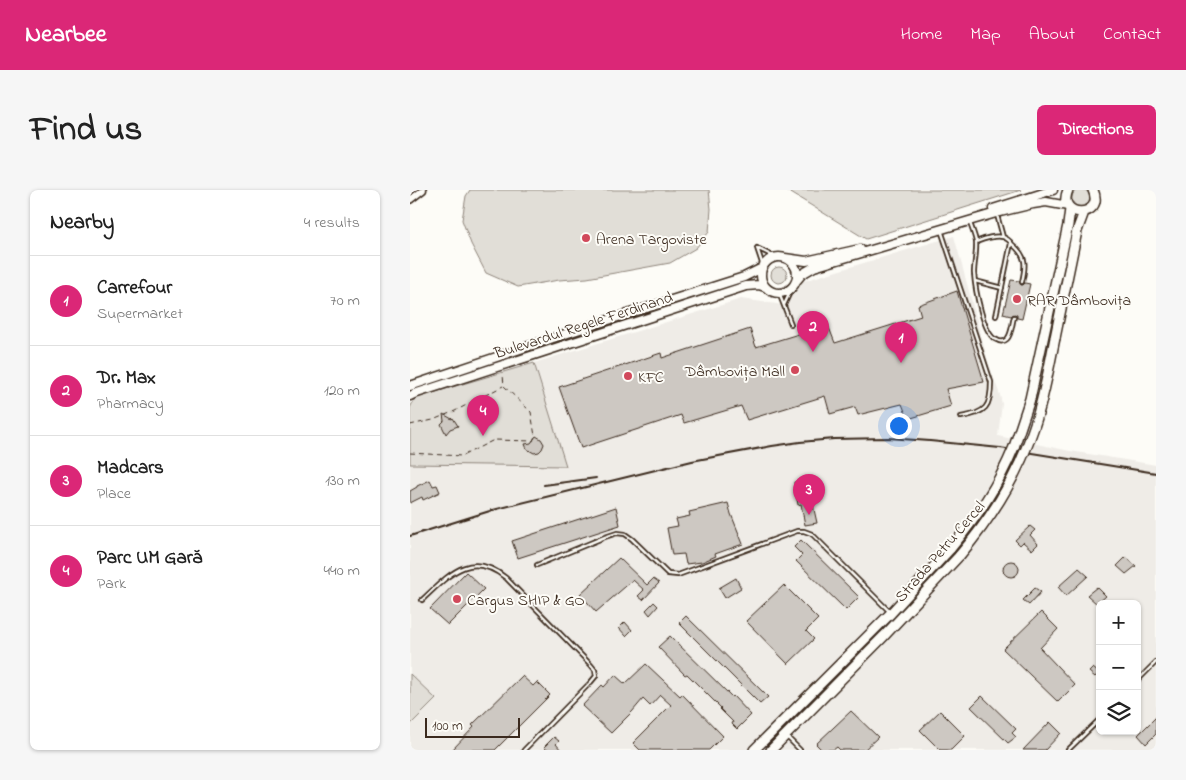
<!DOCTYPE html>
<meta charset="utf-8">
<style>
:root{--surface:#fff;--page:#f6f6f6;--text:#222;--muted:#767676;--line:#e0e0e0;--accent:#db2777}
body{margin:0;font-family:"Indie Flower",sans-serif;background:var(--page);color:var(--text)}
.controls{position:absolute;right:15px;bottom:15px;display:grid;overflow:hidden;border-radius:8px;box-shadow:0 1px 4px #0004}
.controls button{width:45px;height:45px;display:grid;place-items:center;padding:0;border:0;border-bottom:1px solid var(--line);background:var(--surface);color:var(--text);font:25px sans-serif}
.scale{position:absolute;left:15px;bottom:12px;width:95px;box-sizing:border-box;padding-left:5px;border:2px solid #3b2a1e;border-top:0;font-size:14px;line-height:18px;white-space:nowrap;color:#3b2a1e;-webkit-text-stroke:4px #fdfcf7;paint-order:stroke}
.you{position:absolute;left:488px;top:235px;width:18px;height:18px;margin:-12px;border:4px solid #fff;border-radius:50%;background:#1a73e8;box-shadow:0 0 0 8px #1a73e833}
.badge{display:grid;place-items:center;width:32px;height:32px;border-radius:50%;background:var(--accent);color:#fff;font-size:16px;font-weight:700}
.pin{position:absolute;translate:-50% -41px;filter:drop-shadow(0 1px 2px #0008)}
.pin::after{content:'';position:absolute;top:26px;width:18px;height:15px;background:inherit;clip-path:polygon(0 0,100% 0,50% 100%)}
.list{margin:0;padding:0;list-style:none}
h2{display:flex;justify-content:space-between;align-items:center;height:65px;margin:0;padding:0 20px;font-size:21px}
h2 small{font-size:16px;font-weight:400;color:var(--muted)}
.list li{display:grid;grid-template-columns:32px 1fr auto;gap:15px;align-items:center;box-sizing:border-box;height:90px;padding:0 20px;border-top:1px solid var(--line)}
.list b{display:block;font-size:19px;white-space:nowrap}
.list p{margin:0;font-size:16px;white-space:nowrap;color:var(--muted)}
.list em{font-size:16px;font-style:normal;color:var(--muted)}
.icon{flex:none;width:28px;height:28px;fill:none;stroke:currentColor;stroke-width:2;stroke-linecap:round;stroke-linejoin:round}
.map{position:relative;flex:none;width:746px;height:560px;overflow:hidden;border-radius:8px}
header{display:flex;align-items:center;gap:30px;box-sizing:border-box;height:70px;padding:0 25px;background:var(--accent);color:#fff}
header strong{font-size:24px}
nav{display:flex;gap:28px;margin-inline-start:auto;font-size:18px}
.intro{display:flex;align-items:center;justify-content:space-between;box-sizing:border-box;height:120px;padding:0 30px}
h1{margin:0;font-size:35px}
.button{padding:12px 22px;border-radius:8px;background:var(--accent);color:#fff;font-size:18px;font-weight:700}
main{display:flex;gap:30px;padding:0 30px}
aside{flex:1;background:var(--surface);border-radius:8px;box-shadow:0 1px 4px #0004}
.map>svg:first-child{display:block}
.built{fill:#efece7;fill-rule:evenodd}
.green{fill:#e1ded7;stroke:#8e847a}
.building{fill:#cdc8c2;stroke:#3b2a1e}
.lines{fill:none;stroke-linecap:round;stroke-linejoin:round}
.service-casing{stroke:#3b2a1e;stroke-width:6}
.minor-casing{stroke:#3b2a1e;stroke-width:9}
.secondary-casing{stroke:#3b2a1e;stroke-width:11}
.primary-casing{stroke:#3b2a1e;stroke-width:12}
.path{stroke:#3b2a1e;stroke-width:1;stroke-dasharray:5 4;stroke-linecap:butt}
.service{stroke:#fdfcf7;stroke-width:2.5}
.minor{stroke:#fdfcf7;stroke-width:5.5}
.secondary{stroke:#fdfcf7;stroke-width:8}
.primary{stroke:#fdfcf7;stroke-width:9}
.rail{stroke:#3b2a1e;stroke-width:2}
.primary-bridge-casing{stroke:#3b2a1e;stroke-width:12;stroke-linecap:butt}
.primary-bridge{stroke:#fdfcf7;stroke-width:9}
.poi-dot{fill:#d1495b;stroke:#fdfcf7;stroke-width:2}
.labels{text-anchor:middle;stroke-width:4;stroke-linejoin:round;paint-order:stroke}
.poi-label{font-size:16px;fill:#3b2a1e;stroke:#fdfcf7;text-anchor:start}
.street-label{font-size:16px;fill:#3b2a1e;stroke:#fdfcf7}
</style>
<header>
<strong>Nearbee</strong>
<nav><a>Home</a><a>Map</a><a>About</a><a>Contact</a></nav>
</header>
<div class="intro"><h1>Find us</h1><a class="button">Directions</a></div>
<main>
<aside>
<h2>Nearby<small>4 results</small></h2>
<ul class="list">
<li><span class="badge">1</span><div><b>Carrefour</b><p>Supermarket</p></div><em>70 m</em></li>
<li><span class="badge">2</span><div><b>Dr. Max</b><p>Pharmacy</p></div><em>120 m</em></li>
<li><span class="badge">3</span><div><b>Madcars</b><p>Place</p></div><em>130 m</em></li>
<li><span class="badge">4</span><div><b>Parc UM Gară</b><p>Park</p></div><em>440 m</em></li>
</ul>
</aside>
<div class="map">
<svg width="746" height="560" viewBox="0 0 746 560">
<rect width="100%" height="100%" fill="#fdfcf7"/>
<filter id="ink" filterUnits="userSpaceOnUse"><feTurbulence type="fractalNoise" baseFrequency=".02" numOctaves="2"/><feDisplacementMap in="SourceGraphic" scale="10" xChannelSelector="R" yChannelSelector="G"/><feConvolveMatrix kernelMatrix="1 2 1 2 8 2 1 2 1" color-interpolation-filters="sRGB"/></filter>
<g filter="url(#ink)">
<!-- built -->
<path class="built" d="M544 46 579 175 590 205 592 214 588 246 660 261 746 275V560H0V274L156 276 124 173 331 109 374 115 390 92ZM690 414H727V541H690Z"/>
<!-- green -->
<path class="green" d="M662 8a9 9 0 1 1 18 0a9 9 0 1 1-18 0Z
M60 0H299L301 19 299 42 286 58 260 73 177 88 149 90 108 97 76 83 61 54 52 30 56 6Z
M376 0H611L456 49Z
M361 85a8 8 0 1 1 16 0a8 8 0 1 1-16 0Z
M124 173 156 276 0 274V218L5 208Z
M0 484 26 509 0 535Z"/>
<!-- building -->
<path class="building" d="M601 90 609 91 611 95H613L615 93 620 94 612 129 607 128V125L604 124 601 126 593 124Z
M547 101 574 192 536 199 541 216 498 229 492 214 448 225 445 217 420 224 415 206 337 230 331 216 274 233 271 225 171 258 149 197 251 163 252 168 340 139 346 157 418 135 425 153 511 126 508 115Z
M33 224 42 229 43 228 48 236 40 239 36 244 31 234 34 231Z
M126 246 131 249 134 254 132 259 129 262 124 263 117 259 115 254 121 253Z
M20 290 23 296 27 295 30 302 13 310 12 307 0 313V301L7 297V296Z
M384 292 396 293 399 316 403 315 407 333 395 335 391 314 388 315Z
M318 313 321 324 333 354 305 364 306 366 292 372 276 374 274 364 262 365 257 338 268 336 266 329 280 326 279 322Z
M206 317 210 335 108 368 102 351Z
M620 336 625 340 620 345 628 354 622 360 613 352 610 355 605 350Z
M391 350 449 407 436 420 386 371 392 365 384 357Z
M716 367 726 376 716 384 707 376Z
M209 368 237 395 243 389 249 393 233 410 228 406 234 400 223 390 186 422 170 404Z
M593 379a8 8 0 1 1 16 0a8 8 0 1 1-16 0Z
M669 378 678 386 656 406 648 397Z
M56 382 74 399 38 435 20 419Z
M326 388 331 398 315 408 309 398Z
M374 395 408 429 396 441 404 449 378 474 336 431Z
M687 397 696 406 687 414 677 405Z
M625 398 631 402 619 415 613 410Z
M244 412 248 416 240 425 236 420Z
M631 422 648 439 630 458 665 495 648 512 593 459Z
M276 426 358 507 350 514 269 433Z
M215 432 222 440 216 446 209 438Z
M260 446 322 507 323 506 341 525 327 539 322 534 323 532 310 519 311 518 277 484 275 485 248 457Z
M236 474 270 506 272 504 313 546 299 560H230L223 553 261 515 250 505 240 516 233 509 222 522 201 543 172 516 192 495 194 497 205 485 215 494Z
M683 478 689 483 685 487 679 482Z
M112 486 123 496 127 492 140 505 85 560H42L64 537 62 535Z
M572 506 606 539 602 543 606 547 598 553 561 517Z
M441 521 468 547 454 560H430L427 557 423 560H412L406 554Z
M530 521 555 546 541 560H530L510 540Z
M746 527V544L736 554 728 545Z
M640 532 651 543 635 560H613Z
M144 547 149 551 146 554 151 560H137L134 557Z"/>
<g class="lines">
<!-- service casing -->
<g class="service-casing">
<path id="service" d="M587 25 593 47
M560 33C562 39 565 46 566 52 567 62 564 73 564 83 565 97 573 146 587 150 590 152 594 152 597 149 602 144 602 133 604 127
M531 40 581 192C581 217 576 223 551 227
M566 52C574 49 584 45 593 47 596 48 600 51 602 54 617 66 616 75 612 92
M347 58 365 67
M347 58 353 76
M565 91 592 98
M369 103 381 134
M374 115 382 98
M586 126 601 53
M127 375 195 347 207 343 215 344 222 349 258 384 268 385 387 341H394L402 344 480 422
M12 410C39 385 60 359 96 388L181 475 185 480 186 486 181 492 114 560
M727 491 746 472
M376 546 390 560
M658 560 690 529"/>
</g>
<!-- minor casing -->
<g class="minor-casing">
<path id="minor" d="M0 10 13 0"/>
</g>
<!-- secondary casing -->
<g class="secondary-casing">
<path id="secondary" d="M583 19 643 0
M351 85a18 18 0 1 1 36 0a18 18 0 1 1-36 0Z
M375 68 396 71 450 59
M387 90 392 84 404 77 586 23 623 14 636 12 658 16
M0 196 167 140 334 87 352 78
M0 206 4 204 336 96 349 95 355 97"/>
</g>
<!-- primary casing -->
<g class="primary-casing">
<path id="primary" d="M658 0C645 29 696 29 683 0
M645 148 667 41 674 22
M604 257 620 209 658 35 660 19
M344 560 481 423 541 358
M361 560 474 446 550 365"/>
</g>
<!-- path -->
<path class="path" d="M0 235 23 230 45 221 93 196
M0 263 52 266 84 250 123 251 125 246 121 222 94 196 93 185"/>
<!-- service -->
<use href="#service" class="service"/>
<!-- minor -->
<use href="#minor" class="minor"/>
<!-- secondary -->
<use href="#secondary" class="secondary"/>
<!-- primary -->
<use href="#primary" class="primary"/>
<!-- rail -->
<path class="rail" d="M134 295 186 288
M0 346 83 320 282 271 362 256 390 252 424 249 478 248 520 251 590 258 746 283"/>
<!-- primary-bridge casing -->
<g class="primary-bridge-casing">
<path id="primary-bridge" d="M541 358C568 325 588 296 604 257
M550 365C583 326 608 286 624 237 634 208 639 177 645 148"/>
</g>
<!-- primary-bridge -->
<use href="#primary-bridge" class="primary-bridge"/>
</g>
</g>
<!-- markers -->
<g class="poi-dot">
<circle cx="176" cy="48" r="5"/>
<circle cx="607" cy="109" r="5"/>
<circle cx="385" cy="180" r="5"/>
<circle cx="218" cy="186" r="5"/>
<circle cx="47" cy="409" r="5"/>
</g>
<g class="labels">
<!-- poi labels -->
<g class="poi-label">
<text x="186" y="54">Arena Targoviste</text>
<text x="617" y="115">RAR Dâmbovița</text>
<text x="375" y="186" text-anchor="end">Dâmbovița Mall</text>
<text x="228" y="192">KFC</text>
<text x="57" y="415">Cargus SHIP &amp; GO</text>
</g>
<!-- street labels -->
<g class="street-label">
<text transform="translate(173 134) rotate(-18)" y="6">Bulevardul Regele Ferdinand</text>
<text transform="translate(529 361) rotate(-49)" y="6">Strada Petru Cercel</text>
</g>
</g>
</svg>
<div class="controls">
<button>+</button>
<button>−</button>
<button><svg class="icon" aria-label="layers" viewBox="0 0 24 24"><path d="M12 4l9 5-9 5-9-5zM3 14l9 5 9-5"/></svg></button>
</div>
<div class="scale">100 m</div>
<div class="you"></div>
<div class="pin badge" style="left:491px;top:173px">1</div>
<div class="pin badge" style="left:403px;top:162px">2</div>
<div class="pin badge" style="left:399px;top:325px">3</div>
<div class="pin badge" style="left:73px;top:246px">4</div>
</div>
</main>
